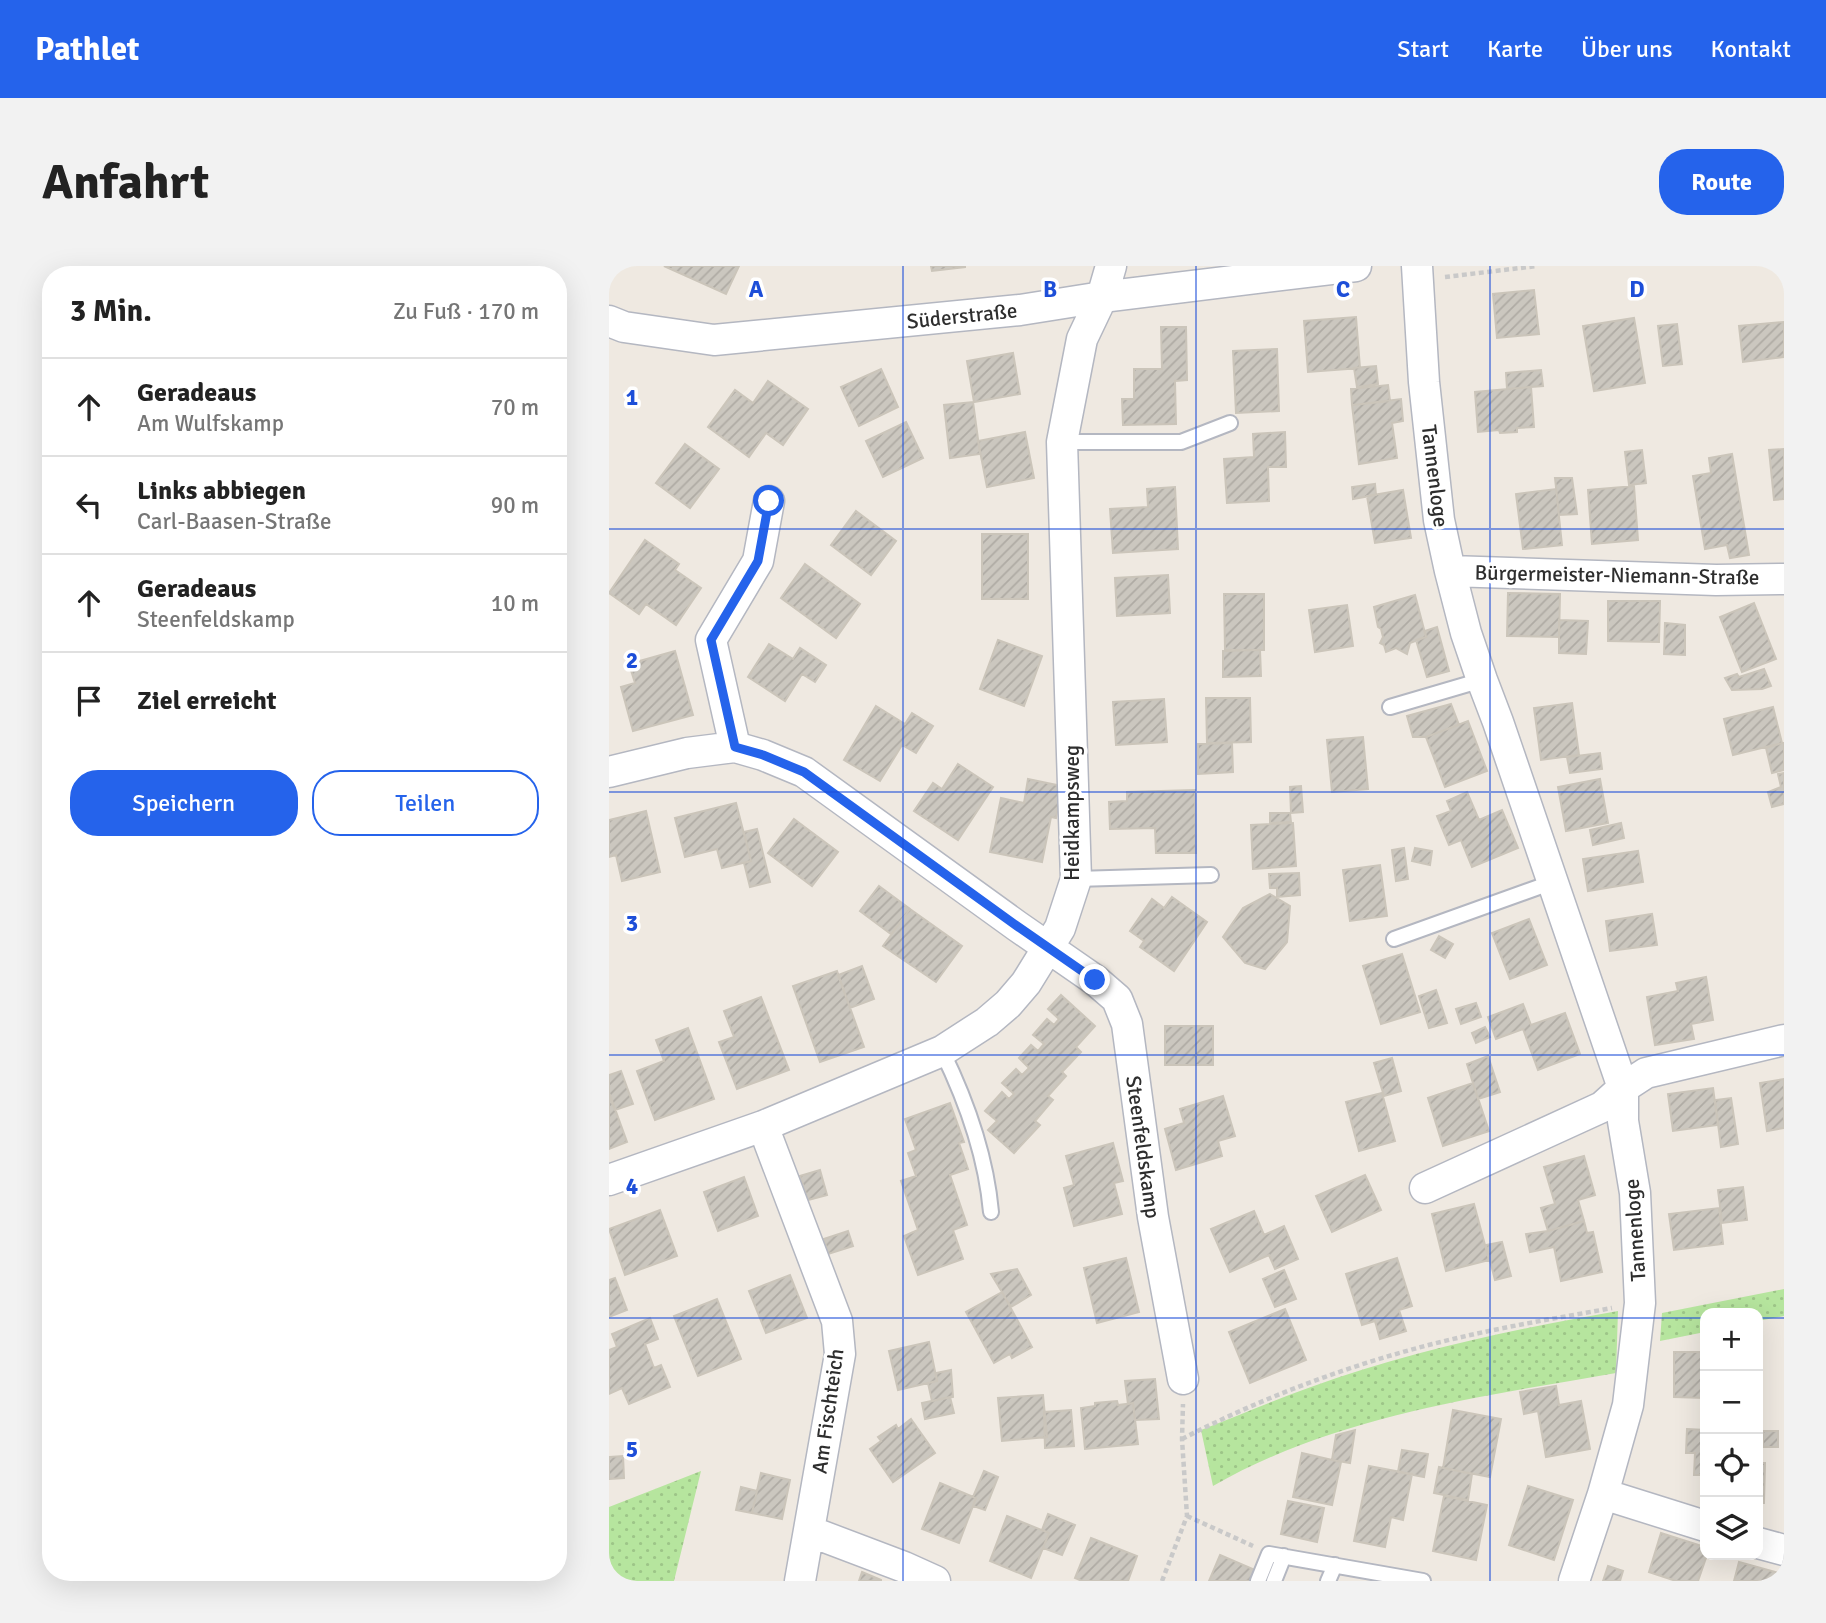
<!DOCTYPE html>
<html lang="de">
<meta charset="utf-8">
<style>
:root{--surface:#fff;--page:#f2f2f2;--text:#222;--muted:#767676;--line:#e0e0e0;--accent:#2563eb}
body{margin:0;font-family:Signika,sans-serif;background:var(--page);color:var(--text)}
.controls{position:absolute;right:21px;bottom:21px;display:grid;overflow:hidden;border-radius:14px;box-shadow:0 7px 28px #0002}
.controls button{width:63px;height:63px;display:grid;place-items:center;padding:0;border:0;border-bottom:2px solid var(--line);background:var(--surface);color:var(--text);font:35px sans-serif}
.stop{position:absolute;width:21px;height:21px;margin:-16px;border:5px solid #2563eb;border-radius:50%;background:#fff}
.stop.end{background:#2563eb;border-color:#fff;box-shadow:0 2px 7px #0008}
.list{margin:0;padding:0;list-style:none}
h2{display:flex;justify-content:space-between;align-items:center;height:91px;margin:0;padding:0 28px;font-size:30px}
h2 small{font-size:23px;font-weight:400;color:var(--muted)}
.list li{display:grid;grid-template-columns:46px 1fr auto;gap:21px;align-items:center;box-sizing:border-box;height:98px;padding:0 28px;border-top:2px solid var(--line)}
.list b{display:block;font-size:26px;white-space:nowrap}
.list p{margin:0;font-size:23px;white-space:nowrap;color:var(--muted)}
.list em{font-size:23px;font-style:normal;color:var(--muted)}
.actions{display:flex;gap:14px;padding:21px 28px}
.actions a{flex:1;padding:16px 0;border:2px solid var(--accent);border-radius:28px;text-align:center;font-size:24px;color:var(--accent)}
.actions .main{background:var(--accent);color:#fff}
.icon{flex:none;width:38px;height:38px;fill:none;stroke:currentColor;stroke-width:2;stroke-linecap:round;stroke-linejoin:round}
.map{position:relative;flex:none;width:1175px;height:1315px;overflow:hidden;border-radius:28px}
header{display:flex;align-items:center;gap:42px;box-sizing:border-box;height:98px;padding:0 35px;background:var(--accent);color:#fff}
header strong{font-size:33px}
nav{display:flex;gap:38px;margin-inline-start:auto;font-size:24px}
.intro{display:flex;align-items:center;justify-content:space-between;box-sizing:border-box;height:168px;padding:0 42px}
h1{margin:0;font-size:49px}
.button{padding:18px 32px;border-radius:28px;background:var(--accent);color:#fff;font-size:24px;font-weight:700}
main{display:flex;gap:42px;padding:0 42px}
aside{flex:1;background:var(--surface);border-radius:28px;box-shadow:0 7px 28px #0002}
.map>svg:first-child{display:block}
.green{fill:url(#green-dots)}
.building{fill:url(#building-hatch);stroke:#cbc5ba;stroke-width:2}
.lines{fill:none;stroke-linecap:round;stroke-linejoin:round}
.service-casing{stroke:#b4b7c1;stroke-width:18}
.minor-casing{stroke:#b4b7c1;stroke-width:33}
.path{stroke:#c9c9c9;stroke-width:4.5;stroke-dasharray:5 3.5;stroke-linecap:butt}
.service{stroke:#fff;stroke-width:14}
.minor{stroke:#fff;stroke-width:30}
.route{stroke:#2563eb;stroke-width:9}
.grid{fill:none;stroke:#1d4ed8;stroke-width:2;stroke-opacity:0.55}
.labels{text-anchor:middle;stroke-width:7;stroke-linejoin:round;paint-order:stroke}
.street-label{font-size:21px;fill:#2e2e2e;stroke:#fff}
.grid-label{font-size:23px;text-anchor:middle;font-weight:bold;fill:#1d4ed8;stroke:#fff;stroke-width:7;stroke-linejoin:round;paint-order:stroke}
</style>
<header>
<strong>Pathlet</strong>
<nav><a>Start</a><a>Karte</a><a>Über uns</a><a>Kontakt</a></nav>
</header>
<div class="intro"><h1>Anfahrt</h1><a class="button">Route</a></div>
<main>
<aside>
<h2>3 Min.<small>Zu Fuß · 170 m</small></h2>
<ul class="list">
<li><svg class="icon" aria-label="ahead" viewBox="0 0 24 24"><path d="M12 20V5M6 11l6-6 6 6"/></svg><div><b>Geradeaus</b><p>Am Wulfskamp</p></div><em>70 m</em></li>
<li><svg class="icon" aria-label="left" viewBox="0 0 24 24"><path d="M17 20v-9H6M10 6l-5 5 5 5"/></svg><div><b>Links abbiegen</b><p>Carl-Baasen-Straße</p></div><em>90 m</em></li>
<li><svg class="icon" aria-label="ahead" viewBox="0 0 24 24"><path d="M12 20V5M6 11l6-6 6 6"/></svg><div><b>Geradeaus</b><p>Steenfeldskamp</p></div><em>10 m</em></li>
<li><svg class="icon" aria-label="arrive" viewBox="0 0 24 24"><path d="M6 21V4h12l-3 4 3 4H6"/></svg><div><b>Ziel erreicht</b></div></li>
</ul>
<div class="actions"><a class="main">Speichern</a><a>Teilen</a></div>
</aside>
<div class="map">
<svg width="1175" height="1315" viewBox="0 0 1175 1315">
<defs>
<pattern id="green-dots" width="8" height="8" patternUnits="userSpaceOnUse" patternTransform="scale(1.75)"><rect width="8" height="8" fill="#b6e59e"/><path d="M2 2h.1M6 6h.1" fill="none" stroke="#9dc588" stroke-width="1.8" stroke-linecap="round"/></pattern>
<pattern id="building-hatch" width="6" height="6" patternUnits="userSpaceOnUse" patternTransform="scale(1.75)"><rect width="6" height="6" fill="#cbc7bf"/><path d="M-1 1l2-2M0 6l6-6M5 7l2-2" fill="none" stroke="#afaba4"/></pattern>
</defs>
<rect width="100%" height="100%" fill="#efe9e1"/>
<!-- green -->
<path class="green" d="M1175 1023V1050L1149 1055V1047H1096V1066L1051 1075 1053 1047Z
M1009 1045 1007 1107C870 1131 726 1150 604 1220L592 1164C629 1150 665 1134 702 1121 801 1085 906 1063 1009 1045Z
M92 1205 65 1315H0V1241Z"/>
<!-- building -->
<path class="building" d="M55 0H130L117 28Z
M322 0H356V1L323 5Z
M925 24 930 68 888 72 884 28Z
M747 51 751 102 699 106 695 55Z
M1025 52 1036 117 985 125 974 60Z
M1175 56V91L1134 96 1130 60Z
M1068 58 1073 98 1054 100 1049 60Z
M552 61H577L578 114 566 115 567 158 514 159 513 133H525V103H553Z
M668 83 670 145 627 147 624 85Z
M404 87 411 128 365 136 358 95Z
M767 100 769 118 748 121 745 102Z
M272 103 289 141 250 160 232 121Z
M932 104 934 120 898 123 897 107Z
M159 115 199 143 174 179 157 167 140 191 99 161 126 124 144 137Z
M779 119 781 135 743 139 742 123Z
M922 121 925 161 908 162V166L891 167 890 164 869 166 866 126Z
M792 133 794 155 783 157 788 192 750 198 743 139Z
M364 136 371 188 341 192 335 139Z
M297 156 314 192 274 211 257 175Z
M416 166 425 212 378 221 369 175Z
M676 166 677 201H659L660 235 618 237 615 193 645 191 644 168Z
M76 178 110 203 81 242 47 217Z
M1175 183V233L1165 234 1160 184Z
M1033 184 1037 217 1020 219 1016 186Z
M1123 188 1140 289 1121 292 1118 279 1096 283 1084 210 1102 207 1100 192Z
M946 212H963L968 248 950 249Z
M766 218 767 229 744 233 743 221Z
M1025 220 1029 274 983 278 979 224Z
M566 221 569 283 504 287 501 243 539 241 538 223Z
M947 223 953 279 914 283 907 228Z
M794 224 802 272 766 277 758 230Z
M247 245 287 275 262 309 222 279Z
M373 268H419V333H373Z
M36 274 70 298 66 304 92 322 67 359 37 338 30 348 0 327Z
M196 298 251 338 227 372 172 332Z
M559 309 561 347 508 350 506 312Z
M899 327 951 328 950 371 898 370Z
M615 328H655V384H616Z
M806 329 817 371 801 377 798 388 787 382 777 386 775 379 771 377 774 371 772 363 769 361 765 341Z
M999 335H1051L1050 376 999 375Z
M1145 337 1167 393 1133 406 1111 351Z
M738 339 744 380 706 386 700 344Z
M950 354 979 355 977 388 950 387Z
M1056 357 1076 359V389L1055 388Z
M828 361 840 405 818 411 807 374 817 371 816 365Z
M389 374 433 390 415 440 371 423Z
M160 378 184 393 191 382 217 399 206 416 193 408 176 435 139 411Z
M651 384 652 410 614 411V385Z
M66 385 84 449 24 465 12 421 26 417 20 398Z
M1155 403 1162 420 1153 423 1123 424 1116 412 1128 408 1130 411Z
M597 432H641L642 476 598 477Z
M555 433 558 476 507 479 504 436Z
M963 437 970 489 932 494 925 442Z
M842 438 850 459 817 471H804L798 450Z
M267 440 296 458 303 447 324 460 307 487 293 479 271 515 235 494Z
M1164 441 1173 477 1124 489 1115 453Z
M859 455 878 505 836 521 817 471Z
M754 471 759 523 723 526 718 474Z
M623 477 624 506 589 508V478Z
M1173 477H1175V504L1163 507 1157 482Z
M991 487 993 503 961 507 958 491Z
M349 498 384 521 349 574 305 545 324 517 333 523Z
M1175 507V538L1163 541 1159 526 1172 521 1169 508Z
M419 513 453 520 447 552 442 551 433 596 381 586 392 532 415 537Z
M991 513 999 557 957 565 949 521Z
M692 520 694 546 682 547 681 521Z
M586 524 587 587H547L546 562 501 563 500 536 518 535V526Z
M858 526 870 554 893 544 909 582 863 601 852 574 840 579 828 550 842 545 838 535Z
M127 537 142 595 113 602 108 583 76 591 66 552Z
M37 545 51 606 13 615 7 589 0 591V554Z
M661 547H681L682 556 661 557Z
M185 553 229 586 203 620 159 587Z
M684 557 687 600 644 603 642 559Z
M1012 557 1015 572 984 579 981 564Z
M148 563 161 616 141 621 135 597 142 595 135 566Z
M795 582 799 613 787 615 783 584Z
M806 582 823 585 821 599 803 595Z
M1029 585 1034 616 979 625 974 593Z
M771 599 778 650 741 655 734 604Z
M690 607 691 629 668 631V622H661L660 608Z
M270 620 301 643 282 668 251 645Z
M661 628 681 640 678 676 656 703 636 697 614 671 634 642Z
M563 631 598 656 565 705 531 681 535 675 521 665 543 633 555 642Z
M301 643 353 680 327 716 274 680Z
M1043 648 1048 679 1001 685 997 655Z
M920 653 938 699 901 713 883 667Z
M830 670 844 678 836 692 822 684Z
M793 688 811 746 772 758 754 700Z
M253 700 265 733 241 742 229 709Z
M228 705 255 781 211 796 184 720Z
M1097 711 1104 754 1082 758 1085 773 1046 779 1038 731 1069 725 1067 717Z
M827 724 838 757 820 762 810 730Z
M452 729 486 760 467 781 472 786 453 806 457 810 439 830 444 834 426 855 431 859 405 887 379 864 388 855 376 845 393 826 400 833 405 828 393 817 407 803 413 809 420 802 410 792 422 779 429 785 435 778 424 769 438 753 445 759 450 753 439 743Z
M152 731 180 804 128 823 110 776 125 771 115 745Z
M867 737 872 751 852 758 847 743Z
M914 738 922 759 956 747 971 788 929 804 914 763 887 773 879 751Z
M556 760H604V799H556Z
M876 761 881 771 867 777 863 767Z
M79 762 105 833 46 854 28 805 55 795 47 774Z
M879 790 891 826 869 833 858 798Z
M783 792 792 825 775 830 765 797Z
M12 805 24 838 6 844 0 830V809Z
M1175 813V862L1158 865 1151 817Z
M864 817 880 865 834 880 819 832Z
M1104 822 1109 859 1064 865 1059 828Z
M773 827 786 875 750 885 737 836Z
M1 829 18 876 0 883V830Z
M614 830 626 870 609 875 613 890 567 904 556 863 575 857 571 843Z
M1122 832 1129 878 1112 881 1106 834Z
M341 837 355 876 350 877 359 903 341 909 358 959 344 964 354 993 309 1009 295 970 309 964 292 915 307 910 299 887 307 884 296 853Z
M504 877 514 915 505 917 513 948 465 960 455 922 465 919 457 890Z
M975 890 986 929 969 934 975 955 939 965 932 942 946 938 935 901Z
M211 904 218 929 199 934 191 910Z
M756 909 772 944 723 966 707 930Z
M135 911 149 950 109 965 95 926Z
M1134 921 1138 954 1113 957 1109 924Z
M865 938 880 994 837 1005 823 948Z
M1110 942 1114 978 1065 984 1060 948Z
M51 944 68 990 16 1009 0 963Z
M645 945 655 969 675 960 689 993 666 1003 660 989 621 1006 602 963Z
M975 955 978 967 984 966 993 1006 952 1015 945 981 921 986 917 968 939 965Z
M239 965 244 980 219 988 215 973Z
M893 976 902 1010 886 1014 877 979Z
M517 992 530 1046 488 1057 475 1002Z
M788 992 803 1040 790 1044 797 1065 771 1073 766 1055 753 1059 737 1008Z
M408 1003 422 1029 402 1041 382 1008Z
M675 1004 687 1033 666 1041 654 1013Z
M181 1009 198 1052 157 1067 140 1025Z
M6 1012 18 1044 0 1051V1014Z
M393 1026 423 1081 403 1092 401 1088 385 1097 357 1046Z
M108 1033 132 1093 89 1110 65 1050Z
M676 1043 697 1094 641 1117 620 1066Z
M41 1052 49 1073 36 1078 45 1102 52 1099 61 1121 20 1138 13 1122 0 1128V1084L8 1081 3 1068Z
M320 1076 328 1115 289 1124 280 1085Z
M1065 1086H1096V1132L1065 1131Z
M342 1104 344 1131 323 1135 319 1117 328 1115 327 1107Z
M546 1113 550 1153 526 1154 524 1137 519 1138 516 1115Z
M947 1120 950 1139 972 1135 981 1183 937 1191 929 1145 915 1148 911 1126Z
M434 1129 438 1171 393 1175 389 1132Z
M341 1131 345 1147 316 1153 313 1137Z
M508 1135 509 1139 524 1137 529 1178 476 1183 472 1142 486 1140V1137Z
M462 1144 465 1180 436 1182 435 1146Z
M844 1144 892 1153 881 1211 834 1202Z
M302 1153 326 1187 284 1216 261 1183 272 1175 269 1171 287 1159 289 1163Z
M1078 1163 1096 1164V1209H1085L1086 1187H1077Z
M746 1164 741 1197 723 1194 727 1169Z
M1154 1165H1169V1181H1154Z
M793 1184 819 1188 815 1211 789 1206Z
M693 1187 732 1196 723 1239 684 1231Z
M14 1190 15 1212 0 1213V1191Z
M1149 1197H1156L1155 1237H1149Z
M760 1200 803 1208 794 1254 782 1251 776 1281 745 1275Z
M830 1201 863 1208 859 1234 825 1227Z
M375 1205 389 1211 376 1244 364 1240 367 1232 364 1231Z
M152 1207 181 1214 173 1253 143 1247Z
M331 1217 367 1232 350 1277 313 1263Z
M919 1220 964 1234 945 1294 900 1279Z
M132 1221 148 1225 143 1247 127 1244Z
M835 1230 878 1239 867 1294 824 1285Z
M679 1235 715 1242 708 1276 672 1268Z
M439 1248 466 1259 453 1289 434 1282 440 1267 433 1264Z
M398 1250 440 1267 422 1312 381 1295Z
M1052 1267 1096 1281 1098 1289 1089 1315H1067L1040 1306Z
M482 1272 528 1290 519 1315H473L466 1312Z
M611 1289 646 1304 641 1315H600Z
M1130 1296 1174 1308 1172 1315H1125Z
M999 1300 1014 1305 1011 1315H994Z
M253 1306 272 1314V1315H250Z"/>
<g class="lines">
<!-- service casing -->
<g class="service-casing">
<path id="service" d="M453 176H572L621 157
M781 441 873 414
M467 613 602 609
M785 673 944 616
M333 785C358 836 377 890 382 946
M649 1315 660 1288 814 1315
M665 1315 675 1290
M719 1315 726 1299"/>
</g>
<!-- minor casing -->
<g class="minor-casing">
<path id="minor" d="M808 0 815 116 830 254 841 305 857 367 873 414 889 456 1014 822V855L1026 927 1031 1037 1019 1139 994 1228 965 1315
M0 55 15 61 105 74 411 44 493 31 747 0
M841 305 1107 314 1175 313
M126 481 102 374 149 295 160 235
M0 506 78 487 126 481 154 489 195 506 408 660 486 714 508 733 518 758 544 951 574 1113
M154 860 228 1055 231 1088 191 1315
M0 914 154 860 333 785 378 756 399 738 417 717 451 662 467 613 453 176 473 73 493 31 502 0
M816 922 993 841 1014 822 1037 807 1175 774
M994 1228 1096 1260
M200 1265 295 1301 326 1315
M1149 1277 1175 1284"/>
</g>
<!-- path -->
<path class="path" d="M836 11 928 0
M573 1173C662 1127 759 1092 857 1070 905 1059 954 1051 1003 1042
M578 1250 644 1280
M553 1315 578 1250 573 1173 574 1138"/>
<!-- service -->
<use href="#service" class="service"/>
<!-- minor -->
<use href="#minor" class="minor"/>
</g>
<g class="lines">
<!-- route -->
<path class="route" d="M160 235 149 295 102 374 126 481 154 489 195 506 408 660 486 714"/>
</g>
<!-- grid -->
<path class="grid" d="M294 0V1315M587 0V1315M881 0V1315M0 263H1175M0 526H1175M0 789H1175M0 1052H1096M1149 1052H1175"/>
<g class="labels">
<!-- street labels -->
<g class="street-label">
<text transform="translate(353 50) rotate(-6)" y="7">Süderstraße</text>
<text transform="translate(826 210) rotate(83)" y="7">Tannenloge</text>
<text transform="translate(1008 309) rotate(1)" y="7">Bürgermeister-Niemann-Straße</text>
<text transform="translate(463 547) rotate(-90)" y="7">Heidkampsweg</text>
<text transform="translate(534 881) rotate(82)" y="7">Steenfeldskamp</text>
<text transform="translate(1026 964) rotate(-94)" y="7">Tannenloge</text>
<text transform="translate(219 1145) rotate(-82)" y="7">Am Fischteich</text>
</g>
</g>
<g class="grid-label">
<text x="147" y="31">A</text>
<text x="441" y="31">B</text>
<text x="734" y="31">C</text>
<text x="1028" y="31">D</text>
<text x="23" y="139">1</text>
<text x="23" y="402">2</text>
<text x="23" y="665">3</text>
<text x="23" y="928">4</text>
<text x="23" y="1191">5</text>
</g>
</svg>
<div class="controls">
<button>+</button>
<button>−</button>
<button><svg class="icon" aria-label="locate" viewBox="0 0 24 24"><circle cx="12" cy="12" r="6"/><path d="M12 2v4M12 18v4M2 12h4M18 12h4"/></svg></button>
<button><svg class="icon" aria-label="layers" viewBox="0 0 24 24"><path d="M12 4l9 5-9 5-9-5zM3 14l9 5 9-5"/></svg></button>
</div>
<div class="stop" style="left:160px;top:235px"></div>
<div class="stop end" style="left:486px;top:714px"></div>
</div>
</main>
